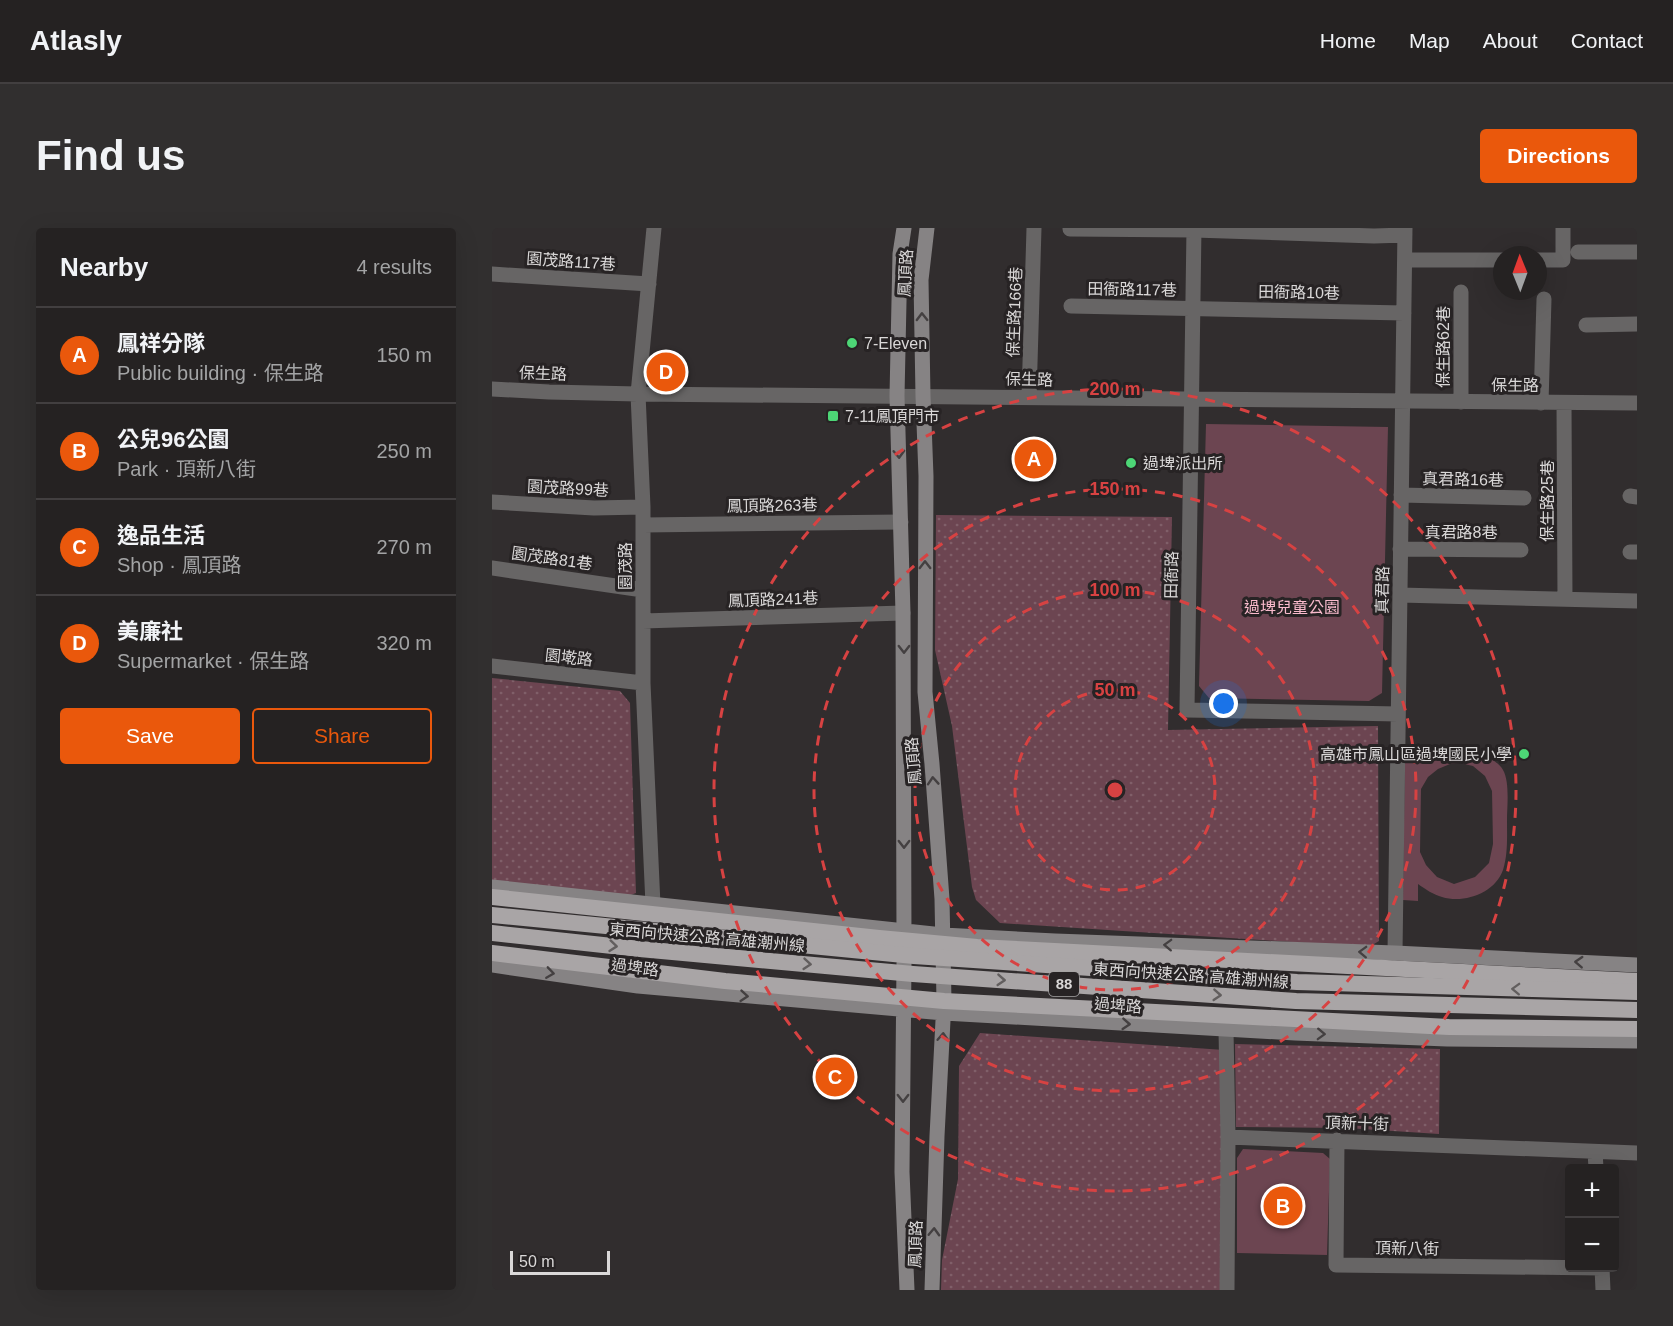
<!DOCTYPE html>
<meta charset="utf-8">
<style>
:root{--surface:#252222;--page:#312f2f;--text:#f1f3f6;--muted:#a3a4a5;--line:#423f40;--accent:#ea580c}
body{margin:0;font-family:Helvetica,"Noto Sans TC",sans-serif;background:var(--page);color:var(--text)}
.controls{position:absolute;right:18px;bottom:18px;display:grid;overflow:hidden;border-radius:6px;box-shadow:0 6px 24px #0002}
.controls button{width:54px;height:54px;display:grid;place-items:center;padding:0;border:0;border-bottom:2px solid var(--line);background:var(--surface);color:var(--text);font:30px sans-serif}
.compass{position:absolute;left:1001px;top:18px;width:54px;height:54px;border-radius:50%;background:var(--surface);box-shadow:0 6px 24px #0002;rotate:359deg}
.scale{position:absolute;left:18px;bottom:15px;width:100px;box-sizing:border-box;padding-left:6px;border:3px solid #dad8d8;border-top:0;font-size:16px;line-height:21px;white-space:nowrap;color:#dad8d8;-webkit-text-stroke:4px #272324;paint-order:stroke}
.you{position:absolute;left:732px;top:476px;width:21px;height:21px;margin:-15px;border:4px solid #fff;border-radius:50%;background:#1a73e8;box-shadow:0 0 0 9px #1a73e833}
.badge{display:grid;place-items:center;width:39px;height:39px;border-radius:50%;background:var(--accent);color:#fff;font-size:20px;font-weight:700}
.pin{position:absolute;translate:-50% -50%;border:3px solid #fff;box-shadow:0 2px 6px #0006}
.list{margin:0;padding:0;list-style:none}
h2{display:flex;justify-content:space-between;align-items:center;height:78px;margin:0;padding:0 24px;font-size:26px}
h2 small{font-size:20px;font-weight:400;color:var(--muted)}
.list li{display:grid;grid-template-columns:39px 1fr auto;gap:18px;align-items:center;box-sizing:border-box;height:96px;padding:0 24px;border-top:2px solid var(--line)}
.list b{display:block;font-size:22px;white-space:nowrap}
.list p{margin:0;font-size:20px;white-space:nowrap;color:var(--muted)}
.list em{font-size:20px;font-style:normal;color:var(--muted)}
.actions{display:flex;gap:12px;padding:18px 24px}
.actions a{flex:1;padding:14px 0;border:2px solid var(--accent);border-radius:6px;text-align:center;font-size:21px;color:var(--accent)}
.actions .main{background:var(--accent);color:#fff}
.map{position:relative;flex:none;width:1145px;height:1062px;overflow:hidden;border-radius:6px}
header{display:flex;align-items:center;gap:36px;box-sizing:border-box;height:84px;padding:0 30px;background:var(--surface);border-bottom:2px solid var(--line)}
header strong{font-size:28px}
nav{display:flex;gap:33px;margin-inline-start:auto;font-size:21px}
.intro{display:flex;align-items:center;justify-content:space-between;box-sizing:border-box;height:144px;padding:0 36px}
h1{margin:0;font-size:42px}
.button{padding:15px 27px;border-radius:6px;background:var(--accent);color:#fff;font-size:21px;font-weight:700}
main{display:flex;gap:36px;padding:0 36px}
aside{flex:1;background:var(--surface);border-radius:6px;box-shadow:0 6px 24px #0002}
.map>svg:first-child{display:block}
.grass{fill:url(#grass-dots)}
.park{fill:#6c4551;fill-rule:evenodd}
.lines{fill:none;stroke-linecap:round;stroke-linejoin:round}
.minor{stroke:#676565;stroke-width:15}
.secondary{stroke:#868384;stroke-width:15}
.trunk{stroke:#a9a5a6;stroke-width:16}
.trunk-bridge{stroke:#a9a5a6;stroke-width:16}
.oneway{stroke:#444041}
.oneway2{stroke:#625e5e}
.ring{fill:none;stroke:#d74242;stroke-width:3;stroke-dasharray:10 8}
.poi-dot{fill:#4dd676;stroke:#272324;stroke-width:2}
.labels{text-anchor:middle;stroke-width:6;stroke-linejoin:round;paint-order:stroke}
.shield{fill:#272324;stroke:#a4a2a2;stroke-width:1.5}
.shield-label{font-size:15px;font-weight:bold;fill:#dad8d8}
.street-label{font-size:16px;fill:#dad8d8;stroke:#272324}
.poi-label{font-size:16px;fill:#dad8d8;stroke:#272324;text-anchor:start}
.park-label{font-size:16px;fill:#f9bacc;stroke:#272324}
.centre{fill:#d74242;stroke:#272324;stroke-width:3}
.ring-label{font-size:18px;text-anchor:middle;font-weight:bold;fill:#d74242;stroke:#272324;stroke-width:6;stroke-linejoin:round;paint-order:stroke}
</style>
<header>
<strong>Atlasly</strong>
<nav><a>Home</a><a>Map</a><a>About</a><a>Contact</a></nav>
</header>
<div class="intro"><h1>Find us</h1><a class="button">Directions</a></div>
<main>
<aside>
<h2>Nearby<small>4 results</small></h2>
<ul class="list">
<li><span class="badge">A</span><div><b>鳳祥分隊</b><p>Public building · 保生路</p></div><em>150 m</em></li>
<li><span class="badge">B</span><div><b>公兒96公園</b><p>Park · 頂新八街</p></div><em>250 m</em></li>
<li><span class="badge">C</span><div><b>逸品生活</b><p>Shop · 鳳頂路</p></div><em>270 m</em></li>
<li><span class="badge">D</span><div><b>美廉社</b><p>Supermarket · 保生路</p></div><em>320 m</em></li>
</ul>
<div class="actions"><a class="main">Save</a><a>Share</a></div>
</aside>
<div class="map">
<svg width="1145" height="1062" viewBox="0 0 1145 1062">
<defs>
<pattern id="grass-dots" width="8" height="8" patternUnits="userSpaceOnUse" patternTransform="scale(1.5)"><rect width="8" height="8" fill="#6c4551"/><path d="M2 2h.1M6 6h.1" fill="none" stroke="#805f69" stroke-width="1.8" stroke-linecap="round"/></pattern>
</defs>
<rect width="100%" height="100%" fill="#312d2e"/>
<!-- grass -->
<path class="grass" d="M444 287 680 289 676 502 886 498 887 713 877 719 508 695 484 672 480 659 460 498 443 422Z
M0 450 128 463 138 475 144 665 131 670 0 653Z
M488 805 732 822 734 1062H449L450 1032 466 951 467 838Z
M743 816 948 821 947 906 855 900 744 899Z"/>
<!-- park -->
<path class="park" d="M714 196 896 199 890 465 877 473 717 470 707 458Z
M929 518 930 530C954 517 969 513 994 527 999 531 1008 536 1011 542 1018 554 1015 579 1015 592 1015 609 1016 626 1011 642 1003 665 972 676 950 669 942 667 933 661 926 656V673L911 672 913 519ZM968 535 981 538 993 548 1000 563 1001 616 997 635 983 649 962 656 945 649 934 637 928 624 929 561 936 549 946 541 958 536Z
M751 921 831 925 838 931 835 1027 745 1025V930Z"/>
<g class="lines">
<!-- minor -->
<path class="minor" d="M702 0 695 482 906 486
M578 1 702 2 882 8 913 7
M1086 24H1145
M913 32H1010
M1046 32H1071V0
M0 46 157 56
M969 64V174
M579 78 912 85
M1094 97 1145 96
M0 161 57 164 146 166 1145 175
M537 169 542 0
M1049 175 1052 71
M1072 175 1073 371
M909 267 1032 270
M1138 268 1145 269
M0 274 102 280 151 279
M151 297 409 294
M908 321 1029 322
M1138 324H1145
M0 340 151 362
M908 367 1145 373
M151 393 411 385
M0 438 151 455
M161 677 151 455V279L146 166 162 0
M903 725 913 0
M734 802 736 909
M845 912 844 1037 1110 1040
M1103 924 1104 940
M1110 1040 1111 1062
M735 1062 736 909 1145 925"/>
<!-- secondary -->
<path class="secondary" d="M435 0 429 52 431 168 434 248 433 464 440 536 450 671 452 773 445 908 440 1062
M0 659 451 707 563 713 903 725 1145 737
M412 711 411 385 405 168 408 26 412 0
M412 735 410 944 415 1062
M0 737 146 758 452 785 803 805 955 811 1145 813"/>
<!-- trunk -->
<path class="trunk" d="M0 669 387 710 485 719 1145 753
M0 725 233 753 452 773 957 799 1145 801"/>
<!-- trunk-bridge -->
<path class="trunk-bridge" d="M0 687 422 728 805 754 1145 764
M0 705 148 721 421 746 804 773 1145 782"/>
</g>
<!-- one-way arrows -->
<defs><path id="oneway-chevron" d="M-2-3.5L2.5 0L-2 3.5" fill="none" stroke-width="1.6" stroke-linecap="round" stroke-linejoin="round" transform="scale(1.5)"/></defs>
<g class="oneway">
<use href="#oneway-chevron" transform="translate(430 89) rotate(-91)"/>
<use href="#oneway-chevron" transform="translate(407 226) rotate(88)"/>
<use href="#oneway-chevron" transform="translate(433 337) rotate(-90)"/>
<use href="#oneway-chevron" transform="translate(412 421) rotate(90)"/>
<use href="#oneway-chevron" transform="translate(441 553) rotate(-94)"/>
<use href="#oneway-chevron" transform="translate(412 616) rotate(90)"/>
<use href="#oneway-chevron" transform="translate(676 717) rotate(-178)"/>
<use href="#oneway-chevron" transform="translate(871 724) rotate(-178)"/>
<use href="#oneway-chevron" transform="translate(1087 734) rotate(-177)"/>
<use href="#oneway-chevron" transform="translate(58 745) rotate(8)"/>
<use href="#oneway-chevron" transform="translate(252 768) rotate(5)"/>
<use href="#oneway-chevron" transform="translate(634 796) rotate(4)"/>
<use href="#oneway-chevron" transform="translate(829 806) rotate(2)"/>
<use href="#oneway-chevron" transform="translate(451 809) rotate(-87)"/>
<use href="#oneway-chevron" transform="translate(411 870) rotate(90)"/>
<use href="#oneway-chevron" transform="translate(442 1004) rotate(-88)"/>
</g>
<g class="oneway2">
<use href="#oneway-chevron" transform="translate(121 718) rotate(6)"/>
<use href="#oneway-chevron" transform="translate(315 736) rotate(5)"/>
<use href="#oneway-chevron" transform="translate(509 752) rotate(4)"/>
<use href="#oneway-chevron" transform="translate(1024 761) rotate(-178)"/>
<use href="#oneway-chevron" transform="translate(725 767) rotate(4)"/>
</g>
<!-- distance rings -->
<g class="ring">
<circle cx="623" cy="562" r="100"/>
<circle cx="623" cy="562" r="200"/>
<circle cx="623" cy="562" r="301"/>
<circle cx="623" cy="562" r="401"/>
</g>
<!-- markers -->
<g class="poi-dot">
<circle cx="360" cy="115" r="6"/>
<rect x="335" y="182" width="12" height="12" rx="3"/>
<circle cx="639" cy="235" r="6"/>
<circle cx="1032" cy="526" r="6"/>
</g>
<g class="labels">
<!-- shield labels -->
<rect class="shield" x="557" y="744" width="30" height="24" rx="4.5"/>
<g class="shield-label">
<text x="572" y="761">88</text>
</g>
<!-- street labels -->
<g class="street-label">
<text transform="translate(79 33) rotate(4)" y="6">園茂路117巷</text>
<text transform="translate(413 45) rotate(-87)" y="6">鳳頂路</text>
<text transform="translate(640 61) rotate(1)" y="6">田衙路117巷</text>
<text transform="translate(807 64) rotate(1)" y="6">田衙路10巷</text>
<text transform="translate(522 84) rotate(-88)" y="6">保生路166巷</text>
<text transform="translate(951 119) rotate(-90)" y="6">保生路62巷</text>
<text transform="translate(51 145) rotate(2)" y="6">保生路</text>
<text transform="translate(537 151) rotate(1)" y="6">保生路</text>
<text x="1023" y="163">保生路</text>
<text transform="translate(971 251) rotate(1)" y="6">真君路16巷</text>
<text transform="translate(76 260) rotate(3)" y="6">園茂路99巷</text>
<text transform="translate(1055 273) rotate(-90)" y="6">保生路25巷</text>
<text transform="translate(280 277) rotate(-1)" y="6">鳳頂路263巷</text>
<text x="969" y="310">真君路8巷</text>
<text transform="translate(60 330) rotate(8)" y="6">園茂路81巷</text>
<text transform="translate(133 338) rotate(-90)" y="6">園茂路</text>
<text transform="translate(679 347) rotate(-89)" y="6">田衙路</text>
<text transform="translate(890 362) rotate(-89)" y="6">真君路</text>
<text transform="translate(281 371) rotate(-2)" y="6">鳳頂路241巷</text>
<text transform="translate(77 429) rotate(6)" y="6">園墘路</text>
<text transform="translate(421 533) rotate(-95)" y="6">鳳頂路</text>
<text transform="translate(215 709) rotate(5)" y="6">東西向快速公路 高雄潮州線</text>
<text transform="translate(143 739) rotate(7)" y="6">過埤路</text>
<text transform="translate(699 747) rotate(4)" y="6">東西向快速公路 高雄潮州線</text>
<text transform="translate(626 777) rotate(4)" y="6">過埤路</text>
<text transform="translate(865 895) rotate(2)" y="6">頂新十街</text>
<text transform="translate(423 1016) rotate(-88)" y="6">鳳頂路</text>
<text transform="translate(915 1020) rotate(1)" y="6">頂新八街</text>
</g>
<!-- poi labels -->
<g class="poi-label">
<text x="372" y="121">7-Eleven</text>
<text x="353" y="194">7-11鳳頂門市</text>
<text x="651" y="241">過埤派出所</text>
<text x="1020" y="532" text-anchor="end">高雄市鳳山區過埤國民小學</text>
</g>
<!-- park labels -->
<g class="park-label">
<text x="800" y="385">過埤兒童公園</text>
</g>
</g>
<circle cx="623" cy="562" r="9" class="centre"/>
<g class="ring-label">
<text x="623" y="167">200 m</text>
<text x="623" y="267">150 m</text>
<text x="623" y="368">100 m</text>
<text x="623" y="468">50 m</text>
</g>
</svg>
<div class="controls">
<button>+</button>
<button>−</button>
</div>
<svg class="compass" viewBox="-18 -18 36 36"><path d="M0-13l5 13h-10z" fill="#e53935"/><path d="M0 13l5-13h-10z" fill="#a3a4a5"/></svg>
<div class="scale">50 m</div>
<div class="you"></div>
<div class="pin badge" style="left:542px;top:231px">A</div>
<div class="pin badge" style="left:791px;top:978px">B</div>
<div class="pin badge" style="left:343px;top:849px">C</div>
<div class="pin badge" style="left:174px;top:144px">D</div>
</div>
</main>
